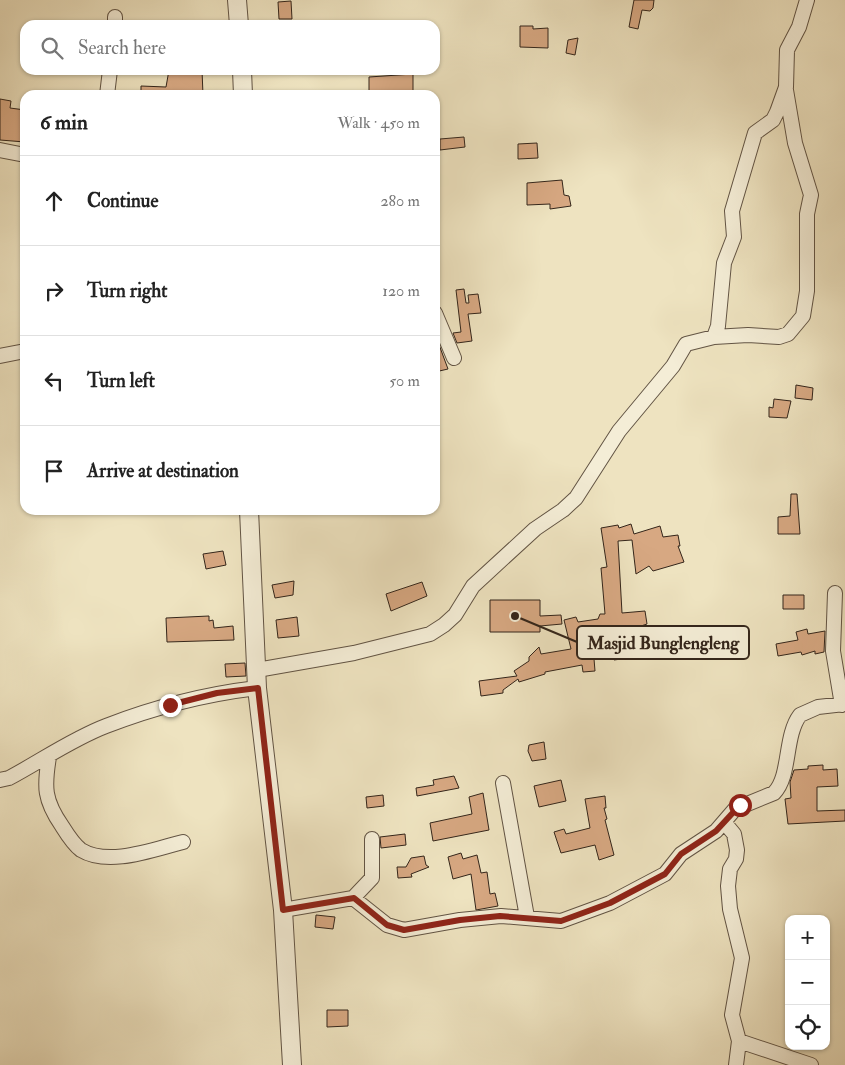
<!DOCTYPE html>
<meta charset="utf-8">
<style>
:root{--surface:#fff;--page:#f6f6f6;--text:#222;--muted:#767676;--line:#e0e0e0}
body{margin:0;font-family:"IM FELL Double Pica",serif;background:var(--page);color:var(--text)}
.controls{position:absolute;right:15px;bottom:15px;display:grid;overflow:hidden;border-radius:10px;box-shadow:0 1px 4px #0004}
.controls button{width:45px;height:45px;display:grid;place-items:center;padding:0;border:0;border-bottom:1px solid var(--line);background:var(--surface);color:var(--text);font:25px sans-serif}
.stop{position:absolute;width:15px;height:15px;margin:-11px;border:4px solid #8f2418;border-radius:50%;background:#fff}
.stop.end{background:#8f2418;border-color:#fff;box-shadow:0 1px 5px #0008}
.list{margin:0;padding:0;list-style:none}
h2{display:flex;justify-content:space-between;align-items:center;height:65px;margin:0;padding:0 20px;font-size:21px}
h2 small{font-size:16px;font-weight:400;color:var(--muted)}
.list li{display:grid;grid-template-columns:32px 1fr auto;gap:15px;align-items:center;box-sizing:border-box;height:90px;padding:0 20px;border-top:1px solid var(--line)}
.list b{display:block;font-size:19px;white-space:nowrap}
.list em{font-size:16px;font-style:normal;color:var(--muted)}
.icon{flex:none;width:28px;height:28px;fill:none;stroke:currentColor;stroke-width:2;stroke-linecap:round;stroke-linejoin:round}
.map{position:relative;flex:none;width:845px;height:1065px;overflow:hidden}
.search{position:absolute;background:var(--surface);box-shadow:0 1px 4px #0004;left:20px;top:20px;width:420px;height:55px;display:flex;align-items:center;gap:12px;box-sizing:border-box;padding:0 18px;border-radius:15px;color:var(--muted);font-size:19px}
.panel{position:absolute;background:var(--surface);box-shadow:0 1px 4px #0004;left:20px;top:90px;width:420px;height:425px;border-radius:15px}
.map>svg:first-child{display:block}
.building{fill:#d7a882;stroke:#33251a}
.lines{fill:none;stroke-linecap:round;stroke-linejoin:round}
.minor-casing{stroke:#625444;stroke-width:16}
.tertiary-casing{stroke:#625444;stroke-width:20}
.minor{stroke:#f4edd6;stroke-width:14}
.tertiary{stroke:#f4edd6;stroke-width:18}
.route{stroke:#8f2418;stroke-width:6}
.leader{fill:none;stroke:#33251a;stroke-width:2}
.callout-dot{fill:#33251a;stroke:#f4edd6;stroke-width:2}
.callout{fill:#f4edd6;stroke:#33251a;stroke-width:2}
.callout-label{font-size:18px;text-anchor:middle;font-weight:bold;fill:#33251a}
</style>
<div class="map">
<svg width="845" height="1065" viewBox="0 0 845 1065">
<rect width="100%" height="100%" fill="#eee3c0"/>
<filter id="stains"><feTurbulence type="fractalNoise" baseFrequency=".004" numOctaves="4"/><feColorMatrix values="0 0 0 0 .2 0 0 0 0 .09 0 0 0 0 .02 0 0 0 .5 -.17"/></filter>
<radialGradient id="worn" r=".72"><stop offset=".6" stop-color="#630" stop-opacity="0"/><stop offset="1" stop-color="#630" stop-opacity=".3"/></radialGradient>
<!-- building -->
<path class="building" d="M634 0H654L653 8 650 11 642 10 638 29 629 27Z
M291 1 292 19H279L278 2Z
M520 26H533V29L548 28V48L520 47Z
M578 38 575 55 566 53 568 40Z
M169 70H202L203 95H141V86L166 87Z
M413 74V95H369V77Z
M0 99 11 101 10 108 25 110V142L0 140Z
M464 137 465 147 440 150V139Z
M537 143 538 158 518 159V144Z
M562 180 564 195 569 196 571 206 550 209V204L527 205V183Z
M464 289 466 303H469L468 295 478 294 481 313 468 314 472 341 457 343 453 333 461 332 456 290Z
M435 342H438L448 369 435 372Z
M796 385 813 388 812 400 795 398Z
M774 399 791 401 787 418 769 417V407L773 408Z
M791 494H797L800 534H778V517L790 516Z
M631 524 634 534 660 526 663 537 678 535 680 546H678L684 562 653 571 649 566 636 574 632 540 618 541 622 613 645 611 647 624 626 631 629 658 614 660V656L594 659 595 671 583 672 582 665 545 672V674L519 682 518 679 503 690V693L481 696 479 681 517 676 514 671 529 661V657L539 647 541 654 571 649 564 620 576 617 578 622 598 619 600 614H605L601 568 607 567 601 528 618 525 619 528Z
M223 551 226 565 206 569 203 554Z
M294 581 293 595 275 598 272 585Z
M422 582 427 596 391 611 386 594Z
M783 595H804V609H783Z
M490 600H540V616L561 615 562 624 540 626V632H490Z
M209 616V621L213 620 214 628 233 626 234 640 167 642 166 618Z
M297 617 299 636 278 638 276 620Z
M807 629 808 634 825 631 824 652 815 654V651L802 655 801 652 778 656 776 644 798 640 796 632Z
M245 663 246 676 226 677 225 664Z
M544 742 546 759 532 761 528 751 529 745Z
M823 765V770L837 769 838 786 817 787V811L845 810V821L788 824 785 799 791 798 790 782 794 770 808 769V766Z
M454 776 459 788 417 796 416 788 434 785 433 780Z
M561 780 566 801 539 807 534 786Z
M483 793 489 830 433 841 430 823 472 814 469 797Z
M383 795 384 806 367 808 366 797Z
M605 796 606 808H604L607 819 605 820 614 855 599 860 595 845 561 853 554 832 564 829 566 834 590 828 585 799Z
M405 834 406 845 381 848 380 837Z
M461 853 463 859 477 855 481 873 487 872 490 894 495 893 498 906 476 910 471 874 453 879 448 857Z
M424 856 426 865 429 867 411 874 412 877 398 878 397 867H406L411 858Z
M316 915 335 917 333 929 315 927Z
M327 1010H348V1026L327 1027Z"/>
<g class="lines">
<!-- minor casing -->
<g class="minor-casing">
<path id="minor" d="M115 25V17
M107 95 110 70
M0 150 25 155
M435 313 454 358
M714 337 748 335 779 337 788 334 803 316 807 291V214L811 195 795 143 786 90
M0 356 25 351
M835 593 833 651 842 705
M257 670 354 653 430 634 444 625 455 615 473 586 535 529 563 510 576 498 619 431 673 366 686 344 714 337 718 326 724 263 734 237 732 211 755 133 773 120 777 112 786 87 787 50 799 27 807 0
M49 757C44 787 44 800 62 826 67 834 73 844 81 850 109 867 154 849 183 842
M0 780 9 778C41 761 72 739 106 726 155 707 206 694 257 688
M503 783 527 917
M724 822 734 834 737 850 736 859 730 869 728 886 730 909 742 958 732 1015 739 1041 736 1065
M353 898 372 878V839
M283 910 353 898 387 925 404 930 460 920 501 916 561 921 610 903 665 874 681 854 716 831 735 809 774 793C791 776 784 736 800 715L818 707 845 704
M739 1041 811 1065"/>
</g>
<!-- tertiary casing -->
<g class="tertiary-casing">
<path id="tertiary" d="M237 0 239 25
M242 70 243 95
M249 510 257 688 283 910 292 1065"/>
</g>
<!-- minor -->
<use href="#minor" class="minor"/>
<!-- tertiary -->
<use href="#tertiary" class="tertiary"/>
</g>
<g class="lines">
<!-- route -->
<path class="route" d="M170 705 217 693 258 688 283 910 354 898 387 925 404 930 460 920 500 916 561 921 610 903 665 874 681 854 716 831 740 805"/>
</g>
<!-- callouts -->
<path class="leader" d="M515 616L577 642"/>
<circle class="callout-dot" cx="515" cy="616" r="5"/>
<rect class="callout" x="577" y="626" width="172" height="33" rx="5"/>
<g class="callout-label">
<text x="663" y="649">Masjid Bunglengleng</text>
</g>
<rect width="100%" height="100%" filter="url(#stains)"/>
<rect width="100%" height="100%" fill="url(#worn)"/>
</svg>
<div class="controls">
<button>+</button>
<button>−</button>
<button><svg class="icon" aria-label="locate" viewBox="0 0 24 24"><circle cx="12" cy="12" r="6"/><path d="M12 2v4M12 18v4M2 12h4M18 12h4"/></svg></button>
</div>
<div class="stop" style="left:740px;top:805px"></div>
<div class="stop end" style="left:170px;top:705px"></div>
<div class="search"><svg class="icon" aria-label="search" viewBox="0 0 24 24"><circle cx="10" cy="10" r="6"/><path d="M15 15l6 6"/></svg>Search here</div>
<section class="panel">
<h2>6 min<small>Walk · 450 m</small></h2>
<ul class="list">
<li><svg class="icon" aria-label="ahead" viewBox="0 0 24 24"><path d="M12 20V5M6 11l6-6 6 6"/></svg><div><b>Continue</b></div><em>280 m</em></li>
<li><svg class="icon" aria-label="right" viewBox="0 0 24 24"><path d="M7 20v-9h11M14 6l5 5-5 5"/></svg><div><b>Turn right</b></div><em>120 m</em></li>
<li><svg class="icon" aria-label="left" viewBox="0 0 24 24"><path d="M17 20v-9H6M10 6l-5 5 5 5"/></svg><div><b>Turn left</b></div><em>50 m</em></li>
<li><svg class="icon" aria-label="arrive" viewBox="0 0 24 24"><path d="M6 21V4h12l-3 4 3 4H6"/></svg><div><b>Arrive at destination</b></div></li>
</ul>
</section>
</div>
